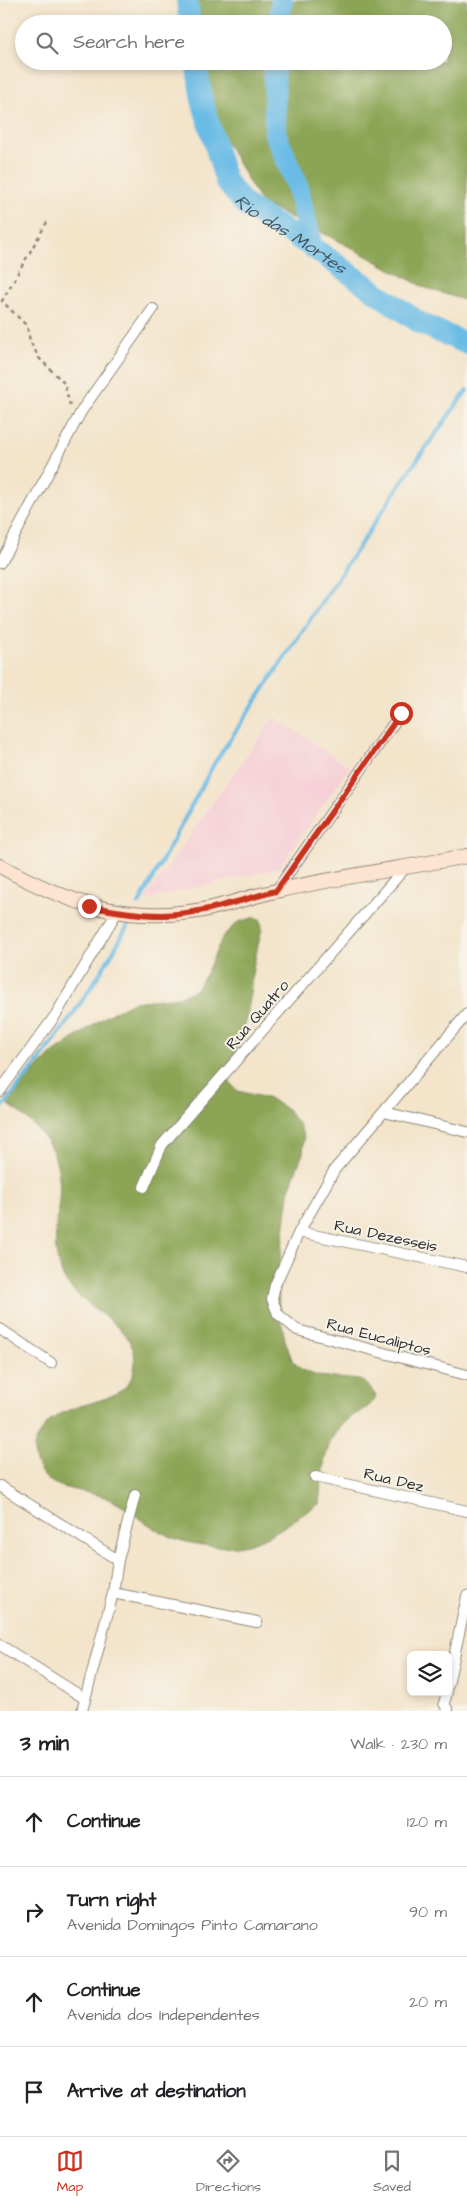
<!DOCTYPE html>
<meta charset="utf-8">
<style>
:root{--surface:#fff;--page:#f2f2f2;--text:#202124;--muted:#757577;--line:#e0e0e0;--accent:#c8321e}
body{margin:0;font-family:"Architects Daughter",sans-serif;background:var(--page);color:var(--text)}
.controls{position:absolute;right:15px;bottom:15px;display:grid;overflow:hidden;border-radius:8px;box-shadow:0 2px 8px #0003}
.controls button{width:45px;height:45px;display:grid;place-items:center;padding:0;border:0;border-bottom:1px solid var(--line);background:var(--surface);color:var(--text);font:25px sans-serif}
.stop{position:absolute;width:15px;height:15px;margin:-11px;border:4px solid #c8321e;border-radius:50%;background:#fff}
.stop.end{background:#c8321e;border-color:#fff;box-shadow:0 1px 5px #0008}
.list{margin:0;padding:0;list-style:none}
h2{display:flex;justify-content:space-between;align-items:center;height:65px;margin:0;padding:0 20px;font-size:21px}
h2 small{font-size:16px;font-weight:400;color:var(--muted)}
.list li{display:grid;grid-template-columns:32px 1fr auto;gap:15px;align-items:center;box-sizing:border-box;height:90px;padding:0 20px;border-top:1px solid var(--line)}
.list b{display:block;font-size:19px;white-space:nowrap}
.list p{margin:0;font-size:16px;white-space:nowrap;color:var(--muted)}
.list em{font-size:16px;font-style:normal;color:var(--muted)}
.icon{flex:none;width:28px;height:28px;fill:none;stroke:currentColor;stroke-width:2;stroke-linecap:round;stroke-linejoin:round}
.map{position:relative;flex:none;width:467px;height:1711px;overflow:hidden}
.search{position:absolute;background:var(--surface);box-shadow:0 2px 8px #0003;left:15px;right:15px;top:15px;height:55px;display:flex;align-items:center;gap:12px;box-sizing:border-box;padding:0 18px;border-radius:28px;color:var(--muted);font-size:19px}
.sheet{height:425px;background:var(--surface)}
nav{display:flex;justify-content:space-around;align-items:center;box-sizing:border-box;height:70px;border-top:1px solid var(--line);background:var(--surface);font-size:14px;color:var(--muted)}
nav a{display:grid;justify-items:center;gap:2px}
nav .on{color:var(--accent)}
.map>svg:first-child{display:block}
.built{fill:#f6cfd7}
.forest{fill:#8ba455;stroke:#5b6840}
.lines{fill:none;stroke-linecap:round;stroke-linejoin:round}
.stream{stroke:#6abce6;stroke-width:4}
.river{stroke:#6abce6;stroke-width:22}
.street-casing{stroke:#8f887a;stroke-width:12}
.secondary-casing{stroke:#8f887a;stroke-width:16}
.path{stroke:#8f887a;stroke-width:2.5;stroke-dasharray:4 4;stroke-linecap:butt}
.street{stroke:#fff;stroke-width:10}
.secondary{stroke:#fde4d1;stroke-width:14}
.route{stroke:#c8321e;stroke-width:6}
.labels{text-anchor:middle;stroke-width:4;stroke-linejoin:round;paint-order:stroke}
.street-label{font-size:16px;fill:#2b2b2b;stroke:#f7f3e8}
.water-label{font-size:18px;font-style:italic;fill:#3e5663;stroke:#f7f3e8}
</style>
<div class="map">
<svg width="467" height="1711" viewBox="0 0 467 1711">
<rect width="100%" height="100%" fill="#f7f3e8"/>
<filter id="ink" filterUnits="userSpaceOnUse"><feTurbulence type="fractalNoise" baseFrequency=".02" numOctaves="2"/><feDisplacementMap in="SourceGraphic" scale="10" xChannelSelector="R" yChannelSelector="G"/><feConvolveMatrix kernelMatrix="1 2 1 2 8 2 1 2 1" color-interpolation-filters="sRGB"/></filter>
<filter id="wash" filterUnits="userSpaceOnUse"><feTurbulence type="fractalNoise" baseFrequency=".0096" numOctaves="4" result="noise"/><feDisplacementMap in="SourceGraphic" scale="20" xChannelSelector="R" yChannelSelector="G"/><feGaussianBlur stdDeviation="1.12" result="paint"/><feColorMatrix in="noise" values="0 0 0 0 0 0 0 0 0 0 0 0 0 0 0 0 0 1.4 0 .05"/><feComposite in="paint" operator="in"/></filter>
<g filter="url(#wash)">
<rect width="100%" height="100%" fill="#f3e4ca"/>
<!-- built -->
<path class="built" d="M274 717 350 767 279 868 144 900Z"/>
<!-- forest -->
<path class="forest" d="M187 0H467V301L423 287 339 241 261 203 202 100 196 61H443V24H190Z
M256 917 261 920 262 928 253 967 248 1012 229 1075 230 1083 238 1091 270 1099 287 1109 299 1125 304 1137 303 1153 290 1187 278 1276 279 1309 285 1340 292 1360 302 1370 317 1376 359 1380 367 1384 376 1396C371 1410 357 1411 347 1420 323 1439 322 1476 319 1504 294 1519 265 1544 235 1546 213 1548 184 1544 165 1534 146 1525 130 1509 111 1500 82 1485 40 1497 34 1452 33 1447 36 1442 38 1437 57 1395 122 1411 133 1374 148 1325 77 1311 62 1274 53 1252 55 1234 58 1211 65 1155 49 1134 5 1102L49 1056 106 1016 133 1002 179 997 195 990 205 976 223 936 238 922Z"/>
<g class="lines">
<!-- stream -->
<path class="stream" d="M139 904 215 762 412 467 467 390
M0 1110C47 1052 93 991 128 925"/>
<!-- river -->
<g class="river">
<path d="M187 0 190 24"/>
<path d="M279 24 282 0"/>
<path id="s1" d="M196 61 202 100 226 182 246 206 312 247 420 323 467 344"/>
<path d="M274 61 275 133 297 185 312 247"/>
</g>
</g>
</g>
<g filter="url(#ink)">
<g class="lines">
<!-- street casing -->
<g class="street-casing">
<path id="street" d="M0 563 82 410 153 309
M276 891 401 713
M467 1014 335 1169 299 1232 275 1285 272 1299 278 1314 297 1330 467 1375
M0 1091 55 1016 117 912
M384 1112 467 1132
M144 1187 162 1145 405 868
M299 1232 467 1267
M0 1329 51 1363
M315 1477 467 1511
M0 1486 118 1560
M113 1593 257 1622
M0 1645 84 1698
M448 1685 467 1596
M447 1692 444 1703 448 1711
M82 1711 113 1593 118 1560 135 1495"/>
</g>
<!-- secondary casing -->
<g class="secondary-casing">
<path id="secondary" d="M0 866C68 903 124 924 203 910 228 905 252 896 276 891 339 877 404 868 467 856"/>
</g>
<!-- path -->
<path class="path" d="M47 222 2 301 27 326 30 341 39 358 64 383 71 409"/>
<!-- street -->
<use href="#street" class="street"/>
<!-- secondary -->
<use href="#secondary" class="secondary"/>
</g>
</g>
<g class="lines" filter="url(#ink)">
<!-- route -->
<path class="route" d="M89 906C113 911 137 915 162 915 200 915 240 900 276 891L401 713"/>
</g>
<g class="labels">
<!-- street labels -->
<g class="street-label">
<text transform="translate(257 1014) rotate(-49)" y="6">Rua Quatro</text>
<text transform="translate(386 1235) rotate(12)" y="6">Rua Dezesseis</text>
<text transform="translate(379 1336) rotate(15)" y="6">Rua Eucaliptos</text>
<text transform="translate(394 1479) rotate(13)" y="6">Rua Dez</text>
</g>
<!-- water labels -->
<g class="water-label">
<text dy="6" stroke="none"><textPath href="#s1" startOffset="209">Rio das Mortes</textPath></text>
</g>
</g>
</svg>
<div class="controls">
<button><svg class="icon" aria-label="layers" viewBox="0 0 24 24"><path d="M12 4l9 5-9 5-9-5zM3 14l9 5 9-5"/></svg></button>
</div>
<div class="stop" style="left:401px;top:713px"></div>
<div class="stop end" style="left:89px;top:906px"></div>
<div class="search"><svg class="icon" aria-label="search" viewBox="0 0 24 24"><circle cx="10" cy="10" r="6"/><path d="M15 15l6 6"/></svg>Search here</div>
</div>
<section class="sheet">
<h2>3 min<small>Walk · 230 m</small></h2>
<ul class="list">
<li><svg class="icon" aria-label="ahead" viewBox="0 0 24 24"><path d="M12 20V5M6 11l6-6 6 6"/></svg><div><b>Continue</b></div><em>120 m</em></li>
<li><svg class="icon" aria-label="right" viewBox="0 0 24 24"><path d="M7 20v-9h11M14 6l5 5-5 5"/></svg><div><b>Turn right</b><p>Avenida Domingos Pinto Camarano</p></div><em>90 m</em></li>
<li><svg class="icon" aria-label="ahead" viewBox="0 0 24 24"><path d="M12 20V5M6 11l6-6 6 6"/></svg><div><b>Continue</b><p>Avenida dos Independentes</p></div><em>20 m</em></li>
<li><svg class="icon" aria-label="arrive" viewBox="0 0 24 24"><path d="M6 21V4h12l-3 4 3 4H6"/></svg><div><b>Arrive at destination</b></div></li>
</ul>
</section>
<nav>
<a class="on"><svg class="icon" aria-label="map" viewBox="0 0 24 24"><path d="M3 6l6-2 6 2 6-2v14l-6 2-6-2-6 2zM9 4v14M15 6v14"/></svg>Map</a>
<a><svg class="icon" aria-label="directions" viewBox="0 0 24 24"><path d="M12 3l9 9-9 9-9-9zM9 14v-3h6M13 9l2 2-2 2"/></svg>Directions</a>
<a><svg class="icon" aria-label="saved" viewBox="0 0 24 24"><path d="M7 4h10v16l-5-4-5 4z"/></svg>Saved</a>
</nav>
